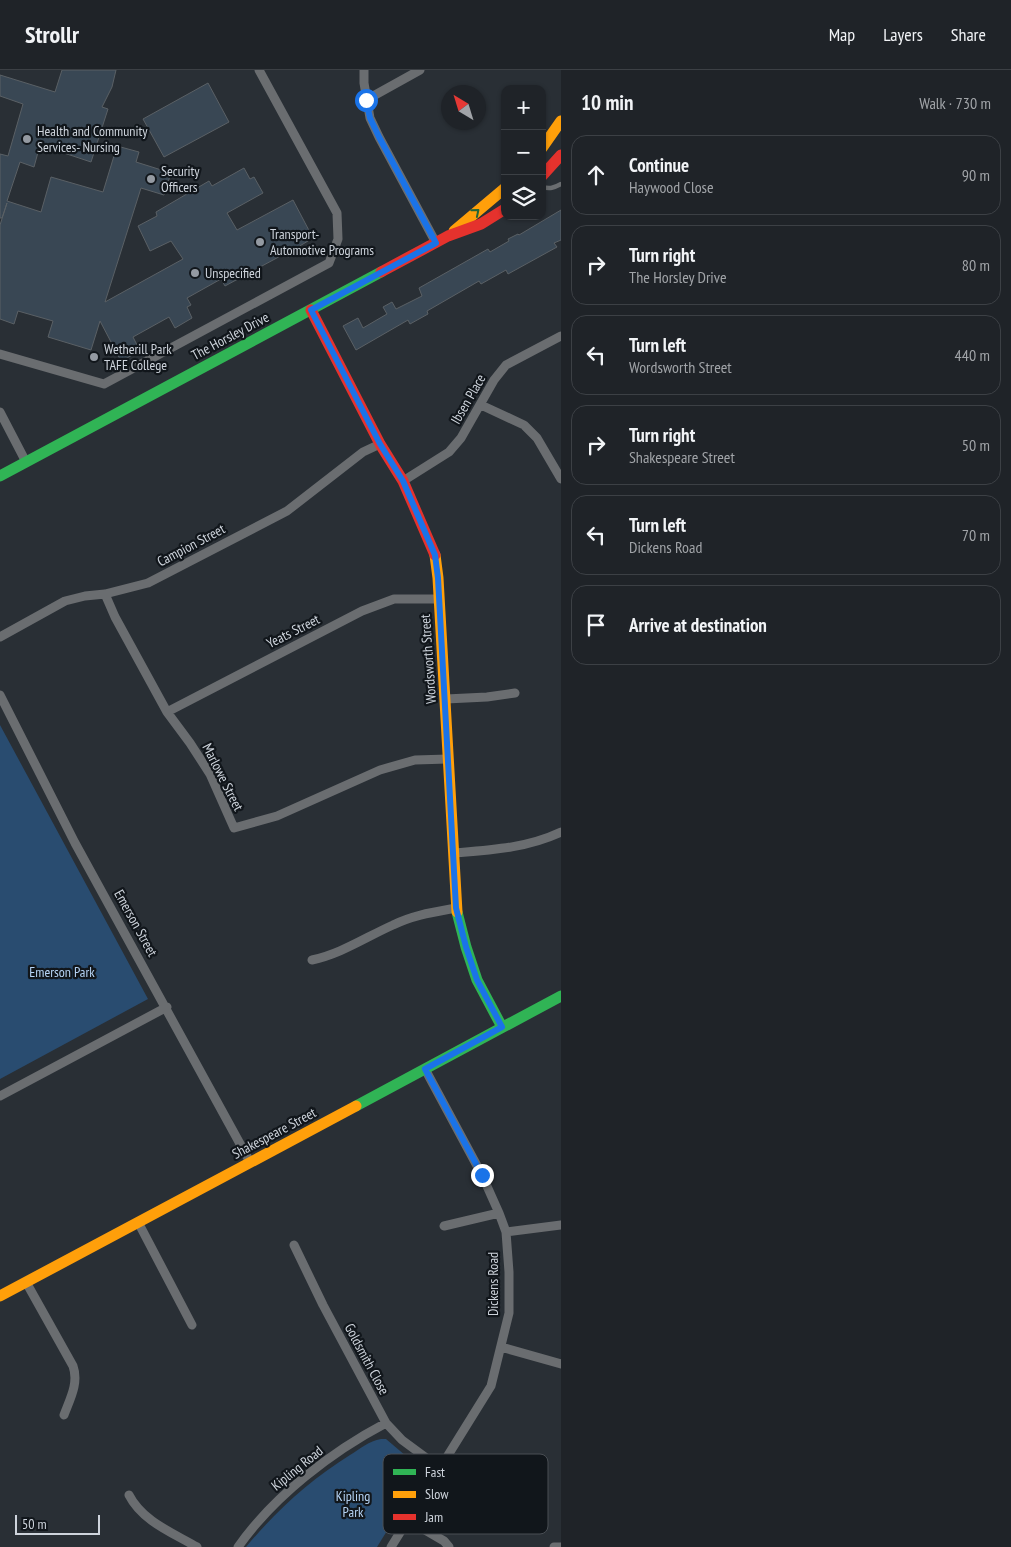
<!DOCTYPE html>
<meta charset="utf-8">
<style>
:root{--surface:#1f2328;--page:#2c2f34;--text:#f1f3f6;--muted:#a1a4a8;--line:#3c4045}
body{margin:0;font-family:"PT Sans Narrow",sans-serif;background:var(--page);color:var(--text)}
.controls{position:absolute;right:15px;top:15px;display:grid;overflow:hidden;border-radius:10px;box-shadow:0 1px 4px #0004}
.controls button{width:45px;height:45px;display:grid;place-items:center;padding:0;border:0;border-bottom:1px solid var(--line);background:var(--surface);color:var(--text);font:25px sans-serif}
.compass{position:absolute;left:441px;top:15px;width:45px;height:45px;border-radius:50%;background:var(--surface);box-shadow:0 1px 4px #0004;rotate:322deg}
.scale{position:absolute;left:15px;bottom:12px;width:85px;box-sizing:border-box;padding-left:5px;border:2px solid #ced4dc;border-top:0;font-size:14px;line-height:18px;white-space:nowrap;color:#ced4dc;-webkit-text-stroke:4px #11161b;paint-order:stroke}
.stop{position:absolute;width:15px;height:15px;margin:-11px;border:4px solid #1a73e8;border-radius:50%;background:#fff}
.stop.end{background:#1a73e8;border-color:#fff;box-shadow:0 1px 5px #0008}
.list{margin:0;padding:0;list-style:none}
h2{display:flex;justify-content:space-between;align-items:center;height:65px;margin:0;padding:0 20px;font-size:21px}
h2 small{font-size:16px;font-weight:400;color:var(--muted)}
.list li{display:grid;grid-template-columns:32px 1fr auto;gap:15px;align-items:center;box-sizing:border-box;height:80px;margin:0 10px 10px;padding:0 10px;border:1px solid var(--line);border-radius:15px}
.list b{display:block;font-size:19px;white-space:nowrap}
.list p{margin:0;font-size:16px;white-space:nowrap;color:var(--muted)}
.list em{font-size:16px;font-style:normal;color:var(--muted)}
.icon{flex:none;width:28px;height:28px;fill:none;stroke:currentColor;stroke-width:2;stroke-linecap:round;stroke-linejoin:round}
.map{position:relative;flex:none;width:561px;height:1477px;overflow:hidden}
header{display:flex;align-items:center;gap:30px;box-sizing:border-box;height:70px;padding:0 25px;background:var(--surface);border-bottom:1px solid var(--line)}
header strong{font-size:24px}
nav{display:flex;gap:28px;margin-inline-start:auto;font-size:18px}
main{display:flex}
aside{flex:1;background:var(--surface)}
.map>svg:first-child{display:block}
.green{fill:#294c70}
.building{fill:#394754;stroke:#5a6065}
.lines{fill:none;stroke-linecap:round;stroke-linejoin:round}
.lane{stroke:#6a6d70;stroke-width:4.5}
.street{stroke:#6a6d70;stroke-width:9}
.fast{stroke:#30b455;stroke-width:11}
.slow{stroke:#ff9f0a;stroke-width:11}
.jam{stroke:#e5322d;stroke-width:11}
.oneway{stroke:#206538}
.route{stroke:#1a73e8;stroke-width:6}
.poi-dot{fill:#949aa2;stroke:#11161b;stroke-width:2}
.labels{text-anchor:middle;stroke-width:4.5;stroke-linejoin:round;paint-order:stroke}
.poi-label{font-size:14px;fill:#ced4dc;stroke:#11161b;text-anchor:start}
.street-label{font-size:14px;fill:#ced4dc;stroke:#11161b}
.park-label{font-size:14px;fill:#b6d4f5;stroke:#11161b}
.key{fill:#11161b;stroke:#4a4f55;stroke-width:1}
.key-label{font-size:14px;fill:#ced4dc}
</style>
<header>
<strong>Strollr</strong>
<nav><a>Map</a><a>Layers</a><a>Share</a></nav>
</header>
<main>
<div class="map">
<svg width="561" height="1477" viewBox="0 0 561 1477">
<rect width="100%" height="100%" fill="#292f35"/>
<!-- green -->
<path class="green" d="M0 655 148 929 0 1009Z
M381 1369H386L419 1397 421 1406 377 1477H246C276 1441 310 1410 350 1385 360 1379 369 1371 381 1369Z"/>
<!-- building -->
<path class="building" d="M62 0H116L112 17 102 37 108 39 91 92 40 75 34 97 20 92 7 131 41 142 51 107 103 122 117 76 139 82 136 92 171 103 164 125 141 118 105 232 183 189 171 171 150 181 138 156 157 146 156 142 209 111 212 116 244 98 250 109 254 107 263 123 227 143 237 160 293 130 313 168 298 177 300 180 288 187 286 183 225 216 221 209 187 228 191 235 187 237 192 248 175 258 169 247 133 267 140 281 121 291 100 251 91 280 48 267 53 251 18 241 14 254 0 249V155L7 133 2 148H0V84L8 86 23 34 0 26V5L55 22Z
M208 13 229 52 164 87 143 49Z
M561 140V170L554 173 557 177 508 204 506 200 481 214 479 211 427 241 428 244 410 254 408 250 356 280 343 256 358 248 363 258 387 244 383 237 392 232 396 239 422 226 419 218 488 179 490 182 509 171 508 169 518 164 519 165Z"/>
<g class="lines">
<!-- lane -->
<path class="lane" d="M542 117C550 119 554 118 561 114"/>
<!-- street -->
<path class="street" d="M364 0V13L370 48 379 67 436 173
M366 30 420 0
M0 284 104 314 329 193 338 169 337 143 259 0
M481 335 524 355 537 368 561 409
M0 342 26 392
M403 411 449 382 461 368 494 310 506 295 561 266
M105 524 115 547 167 642 190 673 210 704 234 758 277 746 380 700 415 690 448 689
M0 567 65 531 85 526 105 524 148 513 287 441 363 382 380 374
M0 625 75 773 250 1092
M446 629 487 627 515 623
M167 642 362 541 394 529H439
M454 783C491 780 527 778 561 762
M312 890C341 884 366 867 393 855 413 845 434 842 456 838
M0 1026 167 937
M138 1152 192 1255
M444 1156 499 1143
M506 1162 561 1155
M294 1175 323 1235 386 1353 402 1370 440 1398
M26 1212 73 1296C79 1313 70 1329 64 1345
M501 1277 561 1294
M129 1425C142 1451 173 1463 197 1477
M408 1450 444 1471 449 1477
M238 1477C274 1426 331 1382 386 1353
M391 1477 491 1316 509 1243V1202L506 1162 499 1143 482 1105 425 999
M554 1477H561"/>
<!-- fast -->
<path class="fast" d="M0 406 381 202
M457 842 466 877 477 910 502 957
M356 1036 561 926"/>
<!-- slow -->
<path class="slow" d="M542 78 561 51
M454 161 505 118
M435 485 438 508 457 842
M0 1226 356 1036"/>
<!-- jam -->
<path class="jam" d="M542 106 561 85
M381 202 448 166 481 154 505 139
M311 240 380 374 403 411 435 485"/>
</g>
<!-- one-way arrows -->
<defs><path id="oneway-chevron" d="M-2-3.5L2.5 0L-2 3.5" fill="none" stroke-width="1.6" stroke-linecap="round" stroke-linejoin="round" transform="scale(1.25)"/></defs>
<use class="oneway" href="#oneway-chevron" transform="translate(476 142) rotate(-40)"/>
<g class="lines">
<!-- route -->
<path class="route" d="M366 30 370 48 379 67 436 173 311 240 380 374 403 411 435 485 438 508 456 838 466 877 477 910 502 957 425 999 482 1105"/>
</g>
<!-- markers -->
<g class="poi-dot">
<circle cx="27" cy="69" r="5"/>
<circle cx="151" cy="109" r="5"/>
<circle cx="260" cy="172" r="5"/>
<circle cx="195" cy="203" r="5"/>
<circle cx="94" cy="287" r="5"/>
</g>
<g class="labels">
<!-- poi labels -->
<g class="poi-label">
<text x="37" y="66">Health and Community<tspan x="37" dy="16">Services- Nursing</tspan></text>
<text x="161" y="106">Security<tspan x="161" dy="16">Officers</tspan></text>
<text x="270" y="169">Transport-<tspan x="270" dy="16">Automotive Programs</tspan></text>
<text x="205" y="208">Unspecified</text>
<text x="104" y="284">Wetherill Park<tspan x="104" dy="16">TAFE College</tspan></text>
</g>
<!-- street labels -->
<g class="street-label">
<text transform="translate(230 266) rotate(-28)" y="5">The Horsley Drive</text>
<text transform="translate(468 329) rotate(-60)" y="5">Ibsen Place</text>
<text transform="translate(191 475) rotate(-28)" y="5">Campion Street</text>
<text transform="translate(293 561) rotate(-27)" y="5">Yeats Street</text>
<text transform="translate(428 589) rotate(-94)" y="5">Wordsworth Street</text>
<text transform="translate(223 707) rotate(63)" y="5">Marlowe Street</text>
<text transform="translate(136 853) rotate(61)" y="5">Emerson Street</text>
<text transform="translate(274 1063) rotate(-28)" y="5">Shakespeare Street</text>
<text transform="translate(493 1214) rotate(-90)" y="5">Dickens Road</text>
<text transform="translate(367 1289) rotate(62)" y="5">Goldsmith Close</text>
<text transform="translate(297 1398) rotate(-39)" y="5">Kipling Road</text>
</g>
<!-- park labels -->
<g class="park-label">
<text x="62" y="907">Emerson Park</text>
<text x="353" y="1431">Kipling<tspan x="353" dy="16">Park</tspan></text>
</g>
</g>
<!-- legend -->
<rect x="383" y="1384" width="165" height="80" rx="8" class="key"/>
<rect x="393" y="1399" width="23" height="6" fill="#30b455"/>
<rect x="393" y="1421" width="23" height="7" fill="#ff9f0a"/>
<rect x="393" y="1444" width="23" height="6" fill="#e5322d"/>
<g class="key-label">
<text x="425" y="1407">Fast</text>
<text x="425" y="1429">Slow</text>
<text x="425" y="1452">Jam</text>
</g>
</svg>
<div class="controls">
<button>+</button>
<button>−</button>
<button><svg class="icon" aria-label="layers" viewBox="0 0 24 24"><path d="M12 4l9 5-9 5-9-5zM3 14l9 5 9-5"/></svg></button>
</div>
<svg class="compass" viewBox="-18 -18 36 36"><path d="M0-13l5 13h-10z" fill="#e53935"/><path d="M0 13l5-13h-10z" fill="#a1a4a8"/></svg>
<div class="scale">50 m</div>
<div class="stop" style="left:366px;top:30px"></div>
<div class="stop end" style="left:482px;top:1105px"></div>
</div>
<aside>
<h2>10 min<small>Walk · 730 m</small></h2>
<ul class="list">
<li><svg class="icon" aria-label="ahead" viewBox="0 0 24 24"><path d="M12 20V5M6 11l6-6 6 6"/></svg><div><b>Continue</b><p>Haywood Close</p></div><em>90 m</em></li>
<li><svg class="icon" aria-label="right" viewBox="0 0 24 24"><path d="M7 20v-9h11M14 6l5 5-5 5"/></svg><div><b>Turn right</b><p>The Horsley Drive</p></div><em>80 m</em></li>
<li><svg class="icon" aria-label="left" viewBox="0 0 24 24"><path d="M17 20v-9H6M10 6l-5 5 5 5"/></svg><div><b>Turn left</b><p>Wordsworth Street</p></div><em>440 m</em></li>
<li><svg class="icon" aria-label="right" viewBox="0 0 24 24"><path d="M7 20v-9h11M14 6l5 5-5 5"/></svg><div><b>Turn right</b><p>Shakespeare Street</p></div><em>50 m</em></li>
<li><svg class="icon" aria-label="left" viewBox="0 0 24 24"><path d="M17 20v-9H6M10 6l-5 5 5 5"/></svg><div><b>Turn left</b><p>Dickens Road</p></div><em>70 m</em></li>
<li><svg class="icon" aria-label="arrive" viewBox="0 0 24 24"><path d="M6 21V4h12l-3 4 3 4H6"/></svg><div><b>Arrive at destination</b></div></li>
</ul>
</aside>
</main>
